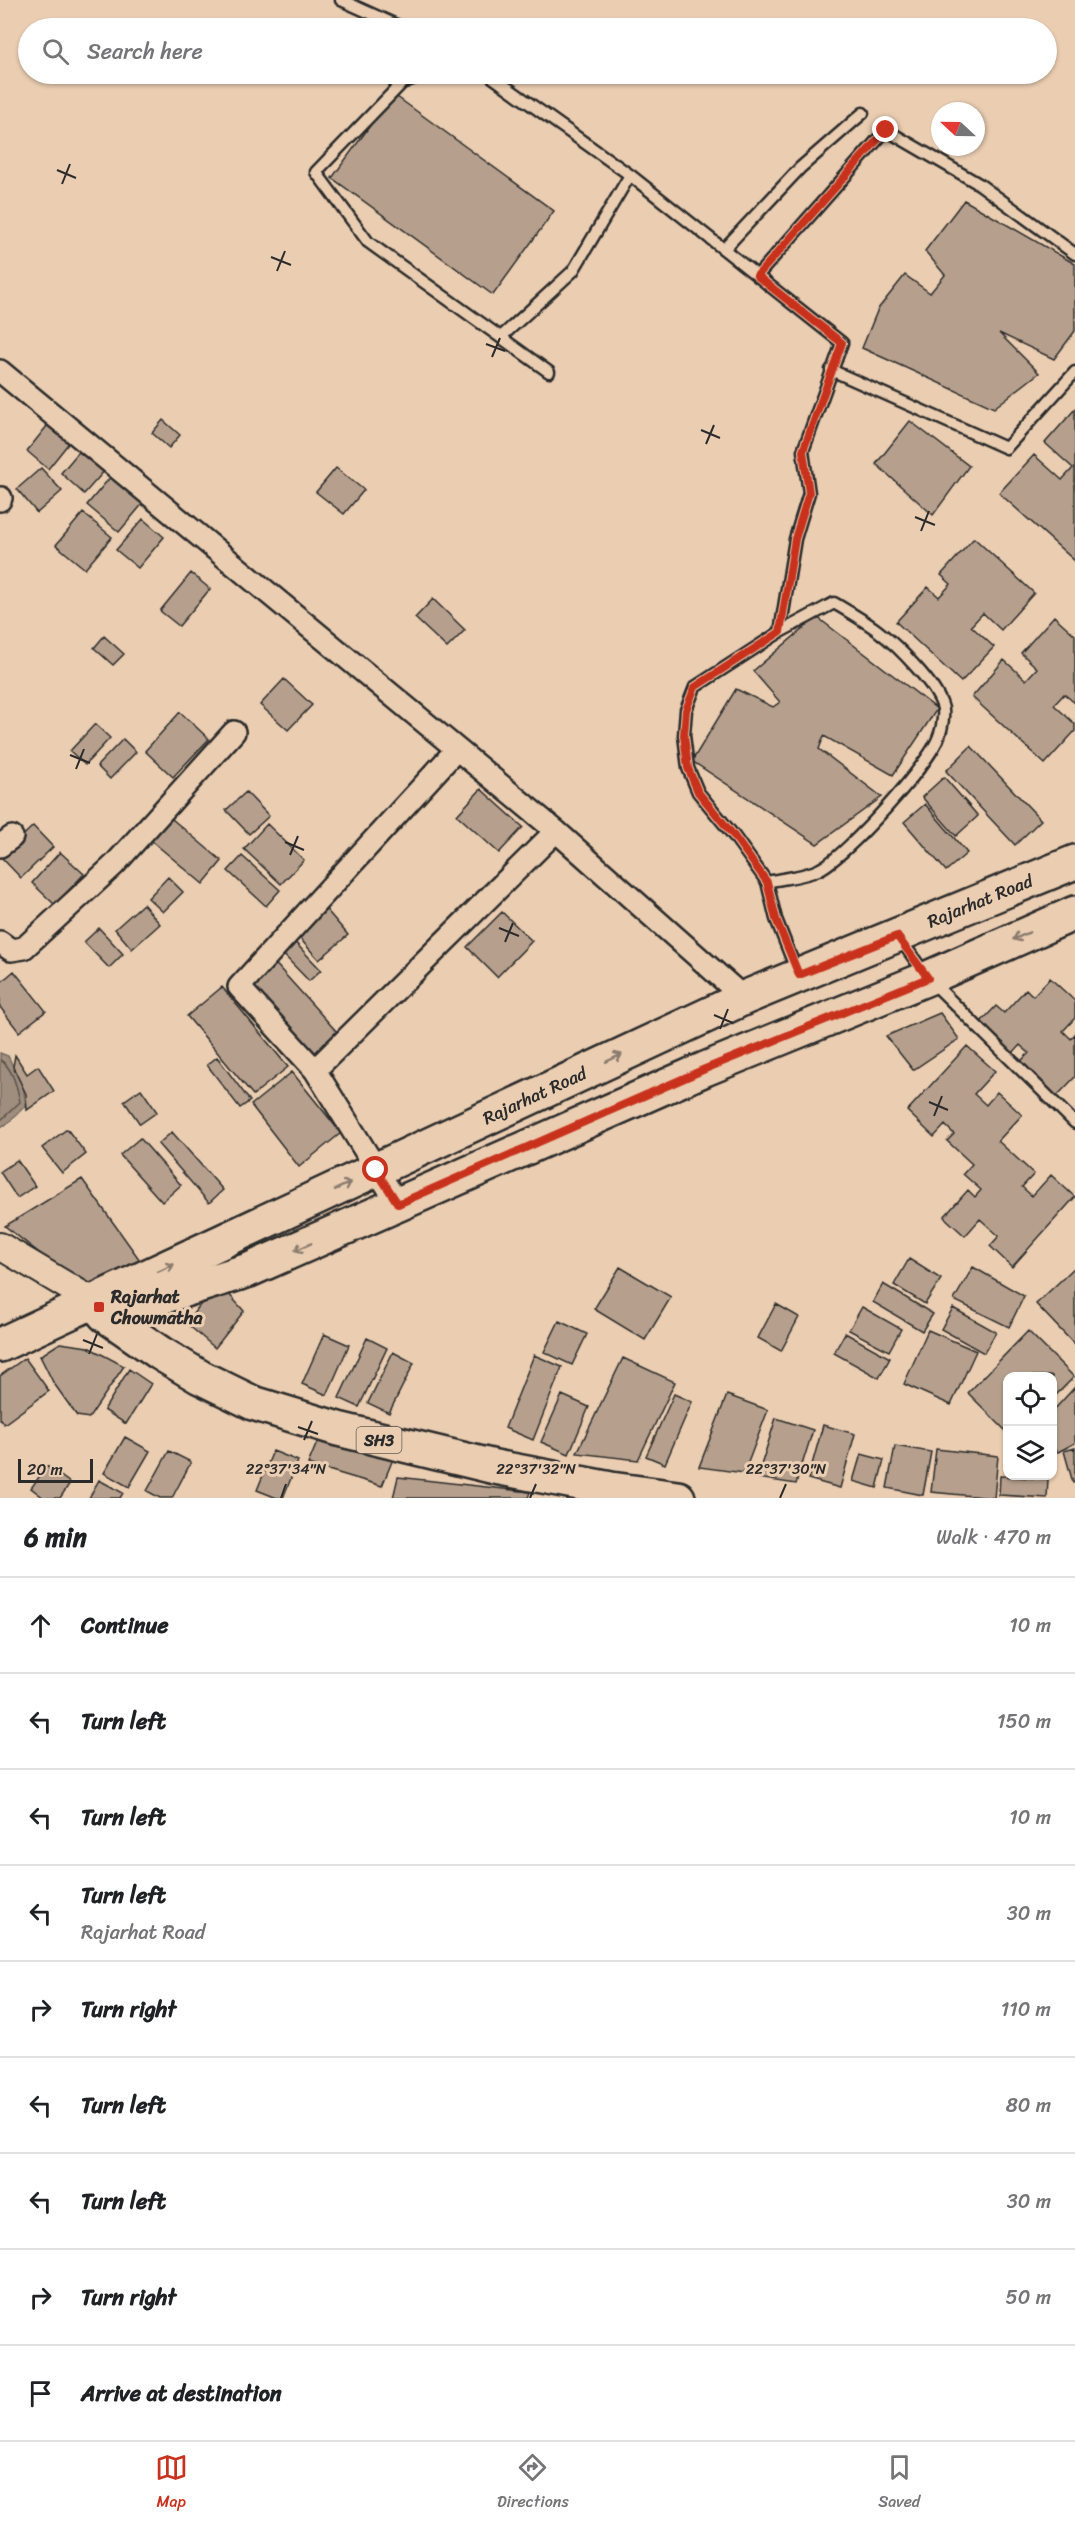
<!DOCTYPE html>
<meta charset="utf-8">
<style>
:root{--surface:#fff;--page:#f2f2f2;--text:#202124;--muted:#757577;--line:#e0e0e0;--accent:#c8321e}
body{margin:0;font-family:Sriracha,sans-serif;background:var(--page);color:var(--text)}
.controls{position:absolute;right:18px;bottom:18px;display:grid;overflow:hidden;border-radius:12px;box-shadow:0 2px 4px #0004}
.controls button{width:54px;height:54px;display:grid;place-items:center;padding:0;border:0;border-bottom:2px solid var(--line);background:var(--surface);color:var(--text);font:30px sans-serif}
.compass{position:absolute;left:931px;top:102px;width:54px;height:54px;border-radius:50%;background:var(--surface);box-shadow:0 2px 4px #0004;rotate:292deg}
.scale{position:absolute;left:18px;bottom:15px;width:75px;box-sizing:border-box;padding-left:6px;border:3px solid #2b2b2b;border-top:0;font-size:16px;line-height:21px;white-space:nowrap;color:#2b2b2b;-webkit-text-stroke:4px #ebceb2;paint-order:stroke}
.stop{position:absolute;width:18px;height:18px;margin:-14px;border:4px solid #c8321e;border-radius:50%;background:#fff}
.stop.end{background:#c8321e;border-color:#fff;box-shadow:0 2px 6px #0008}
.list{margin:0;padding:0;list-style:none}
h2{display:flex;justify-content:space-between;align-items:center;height:78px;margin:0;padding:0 24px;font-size:26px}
h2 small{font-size:20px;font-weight:400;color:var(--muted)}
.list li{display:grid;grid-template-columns:39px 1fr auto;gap:18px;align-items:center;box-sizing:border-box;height:96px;padding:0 24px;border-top:2px solid var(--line)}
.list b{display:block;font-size:22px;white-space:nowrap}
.list p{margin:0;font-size:20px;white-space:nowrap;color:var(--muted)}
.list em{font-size:20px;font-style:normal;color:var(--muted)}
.icon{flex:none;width:33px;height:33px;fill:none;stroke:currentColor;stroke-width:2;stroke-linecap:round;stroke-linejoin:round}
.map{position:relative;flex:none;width:1075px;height:1498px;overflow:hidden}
.search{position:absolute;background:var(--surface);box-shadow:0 2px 4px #0004;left:18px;right:18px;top:18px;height:66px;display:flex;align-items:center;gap:15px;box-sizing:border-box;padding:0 21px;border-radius:33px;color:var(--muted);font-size:22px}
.sheet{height:942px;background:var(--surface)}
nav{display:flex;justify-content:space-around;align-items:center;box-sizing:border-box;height:84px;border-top:2px solid var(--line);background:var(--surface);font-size:16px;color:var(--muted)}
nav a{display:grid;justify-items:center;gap:3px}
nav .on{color:var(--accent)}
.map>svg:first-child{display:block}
.water{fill:#9f8d7d;stroke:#71665c;stroke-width:1.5}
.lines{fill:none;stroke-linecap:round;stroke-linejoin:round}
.shore{stroke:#59524c;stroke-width:1.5}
.building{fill:#b6a08d;stroke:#2b2b2b;stroke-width:1.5}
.service-casing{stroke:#2b2b2b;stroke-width:15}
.minor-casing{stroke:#2b2b2b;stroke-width:26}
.tertiary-casing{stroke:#2b2b2b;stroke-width:30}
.primary-casing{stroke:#2b2b2b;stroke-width:38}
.service{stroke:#ebceb2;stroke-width:10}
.minor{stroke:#ebceb2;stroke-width:21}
.tertiary{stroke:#ebceb2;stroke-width:26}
.primary{stroke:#ebceb2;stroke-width:33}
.oneway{stroke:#8b7c6e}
.route{stroke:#c8321e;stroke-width:8}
.ticks{fill:none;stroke:#2b2b2b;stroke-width:2}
.poi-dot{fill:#c8321e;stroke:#ebceb2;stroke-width:2}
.labels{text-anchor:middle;stroke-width:6;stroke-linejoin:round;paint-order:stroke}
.shield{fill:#ebceb2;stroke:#655c54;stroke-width:1.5}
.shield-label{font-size:16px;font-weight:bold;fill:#2b2b2b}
.street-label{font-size:18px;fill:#2b2b2b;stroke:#ebceb2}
.poi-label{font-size:18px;font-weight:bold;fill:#2b2b2b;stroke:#ebceb2;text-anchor:start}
.ticks-label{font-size:15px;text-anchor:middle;fill:#2b2b2b;stroke:#ebceb2;stroke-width:6;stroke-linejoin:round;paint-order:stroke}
</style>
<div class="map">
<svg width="1075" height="1498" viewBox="0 0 1075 1498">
<rect width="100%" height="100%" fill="#ebceb2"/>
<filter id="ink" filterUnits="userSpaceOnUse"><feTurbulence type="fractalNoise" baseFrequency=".0167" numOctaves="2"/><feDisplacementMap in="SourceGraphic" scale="12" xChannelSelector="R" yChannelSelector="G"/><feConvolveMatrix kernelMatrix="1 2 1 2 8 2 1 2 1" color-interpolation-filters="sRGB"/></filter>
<g filter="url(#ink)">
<!-- water -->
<path class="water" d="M0 1053 8 1056 23 1086 26 1105 7 1124 0 1127Z"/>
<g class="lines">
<!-- shore -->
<path class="shore" d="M0 1060C12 1066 18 1089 20 1102L0 1121"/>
</g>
<!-- building -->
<path class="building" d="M393 94 554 211 493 295 332 178Z
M964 200 1075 264V331L1054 359 999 333 1039 373 994 408 862 348 878 309 905 275 930 293 945 275 925 251Z
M1075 409V561L999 493 1034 455 1062 480 1073 468 1045 443Z
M163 420 180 435 169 448 152 433Z
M51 421 72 439 48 469 27 451Z
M910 421 969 466 933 515 876 464Z
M82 448 106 469 84 494 61 473Z
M41 468 62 491 37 513 17 489Z
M336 468 364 490 344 514 316 492Z
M112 475 144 502 119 532 87 505Z
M83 513 112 537 85 569 56 545Z
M143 519 164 537 138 568 116 550Z
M974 538 1034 593 1001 630 983 613 971 626 994 647 961 682 896 622 928 587 939 597 951 584 941 575Z
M191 573 210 589 179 626 160 611Z
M433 599 465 630 447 648 415 618Z
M1054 616 1075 635V703L1064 694 1054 705 1075 724V731L1045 764 972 697 1004 660 1026 680 1037 668 1021 653Z
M817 617 937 709 893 775 824 736 819 749 882 797 817 844 692 761 736 689 773 707 780 702 753 671Z
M104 636 124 654 113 665 94 648Z
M284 679 312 705 288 730 260 705Z
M180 712 209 739 173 777 145 751Z
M95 724 110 738 85 765 70 751Z
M123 739 136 752 110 779 97 766Z
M971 746 1041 820 1015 845 946 771Z
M944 777 978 816 956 836 922 797Z
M481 789 523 827 499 853 457 815Z
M246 792 269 816 249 834 226 810Z
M925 804 967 853 946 871 904 822Z
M166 814 222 861 203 884 147 837Z
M267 824 304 860 281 884 244 849Z
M33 826 53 847 21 878 1 857Z
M60 852 84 874 55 905 32 883Z
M242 856 280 890 266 906 228 871Z
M168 877 183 892 163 912 148 898Z
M143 904 160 924 132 949 115 929Z
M324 907 348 935 319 960 295 933Z
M502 912 532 941 497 977 467 947Z
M99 928 123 954 109 968 84 942Z
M290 937 321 970 309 981 278 949Z
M272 960 337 1032 312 1056 247 987Z
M14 971 46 1011 19 1032 0 1007V983Z
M1050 978 1075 1001V1018L1063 1031 1071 1039 1075 1034V1077L1056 1097 1019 1063 1029 1053 1020 1045 1011 1055 979 1024 996 1006 1004 1013 1026 989 1033 996Z
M222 987 288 1067 253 1095 187 1016Z
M940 1013 959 1039 913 1070 886 1036Z
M967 1046 995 1071 974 1094 986 1105 997 1092 1022 1115 998 1141 1034 1174 1022 1187 1032 1196 1051 1175 1075 1197 1012 1267 990 1246 999 1236 980 1219 965 1236 944 1217 968 1190 975 1197 981 1190 963 1174 972 1164 947 1141 954 1134 945 1125 934 1137 907 1111Z
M15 1055 27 1074 38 1066 54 1091 27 1110 26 1094 13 1067Z
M217 1057 250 1101 240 1108 207 1065Z
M292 1072 341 1133 299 1167 251 1105Z
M141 1089 157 1112 140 1124 124 1101Z
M67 1129 86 1154 62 1173 42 1148Z
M172 1132 223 1190 209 1203 158 1144Z
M140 1138 181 1185 162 1202 120 1155Z
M17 1160 35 1186 17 1198 0 1172Z
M82 1179 142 1263 89 1292 5 1226Z
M909 1259 941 1279 925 1304 894 1285Z
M620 1267 671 1297 645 1340 594 1309Z
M973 1267 1024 1296 1009 1327 954 1300Z
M1075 1267V1345L1036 1304Z
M218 1282 244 1311 215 1348 186 1323Z
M883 1284 933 1314 922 1331 873 1302Z
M776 1304 799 1317 781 1351 758 1338Z
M862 1307 901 1329 889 1351 849 1330Z
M953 1308 996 1332 984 1353 941 1329Z
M559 1321 587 1334 572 1365 544 1352Z
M928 1330 976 1351 951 1405 904 1384Z
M1028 1331 1074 1377 1052 1399V1376H1008V1433L968 1393Z
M845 1333 890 1358 879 1378 834 1353Z
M324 1334 349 1345 327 1395 302 1384Z
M367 1338 387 1348 359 1407 339 1398Z
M60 1343 88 1347 124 1366 89 1418 77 1416 53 1382 40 1356Z
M393 1352 414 1363 389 1413 368 1403Z
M534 1355 562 1367 533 1440 505 1428Z
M25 1358 49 1391 4 1424 0 1419V1376Z
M623 1358 675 1382 638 1460 577 1453Z
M129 1369 151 1384 126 1424 104 1410Z
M1075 1387V1443L1058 1452 1052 1447V1412Z
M674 1394 692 1402 665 1464 646 1456Z
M562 1395 589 1407 569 1454 541 1442Z
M727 1395 768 1410 744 1473 699 1467Z
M776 1418 813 1430 796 1484 757 1478Z
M823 1425 855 1434 840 1488 808 1479Z
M322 1431 393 1459 382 1486 308 1464Z
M125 1437 150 1451 129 1487 104 1473Z
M895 1446 931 1452 923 1495 887 1488Z
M1075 1448V1482L1073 1483 1064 1451Z
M936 1449 998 1456 994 1498 931 1492Z
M169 1451 191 1462 172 1498H160L147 1491Z
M273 1451 298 1461 283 1498H277L257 1490Z
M861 1454 884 1460 877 1488 853 1481Z
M47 1466 70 1483 60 1498H44L31 1488Z
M1000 1476 1048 1479 1047 1498 999 1495Z
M398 1477 530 1492 528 1498H393Z
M99 1480 123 1493 120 1498H89Z"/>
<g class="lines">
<!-- service casing -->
<g class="service-casing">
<path id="service" d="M341 0 403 28
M425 74 402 83 316 172 368 242 549 372
M488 74 630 175 842 343 803 451 809 493 795 539 780 632 834 603C870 624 888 635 916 667 926 678 937 691 942 705 945 712 942 729 939 736 930 764 846 856 820 869 805 877 783 878 767 882L776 919 797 972
M724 249 800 168 863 113
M757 276 886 130 979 184 1075 254
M501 337 573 271 630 175
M831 370 1006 448 1075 372
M767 882 734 836 698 792 688 768 684 735 686 710 695 687 780 632
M900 939 928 978 1075 1123"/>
</g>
<!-- minor casing -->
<g class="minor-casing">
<path id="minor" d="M0 371 556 831 744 998
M0 500 1 498
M0 846 12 837
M0 942 11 950 24 948 114 865 234 732
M315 1070 556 831
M398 1204 315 1070 239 987 457 749"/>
</g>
<!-- tertiary casing -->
<g class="tertiary-casing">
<path id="tertiary" d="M0 1246 94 1302"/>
</g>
<!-- primary casing -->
<g class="primary-casing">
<g id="primary">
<path d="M95 1303 105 1315 160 1353 200 1377 253 1403 338 1429 495 1467 611 1489 678 1498"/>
<path d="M110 1313 249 1270 705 1069 928 978 1075 913"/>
<path id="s1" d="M0 1345 744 998 1075 862"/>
</g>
</g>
<!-- service -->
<use href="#service" class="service"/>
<!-- minor -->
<use href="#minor" class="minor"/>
<!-- tertiary -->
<use href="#tertiary" class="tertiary"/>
<!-- primary -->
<use href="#primary" class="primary"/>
</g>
<!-- one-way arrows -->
<defs><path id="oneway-shaft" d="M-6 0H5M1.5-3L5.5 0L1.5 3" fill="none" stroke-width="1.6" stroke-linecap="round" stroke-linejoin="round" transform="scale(1.5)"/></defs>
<g class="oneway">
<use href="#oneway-shaft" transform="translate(1021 936) rotate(156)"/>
<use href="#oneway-shaft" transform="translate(614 1058) rotate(-25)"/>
<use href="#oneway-shaft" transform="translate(343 1186) rotate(-25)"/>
<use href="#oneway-shaft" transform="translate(303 1247) rotate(156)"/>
<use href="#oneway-shaft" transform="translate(166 1268) rotate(-25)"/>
</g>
</g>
<g class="lines" filter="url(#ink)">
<!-- route -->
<path class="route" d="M376 1170 398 1204 705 1069 928 978 897 936 799 975 776 919 767 882 734 836 698 792 688 768 684 735 686 710 695 687 780 632 795 539 809 493 803 451 842 343 757 276 886 130"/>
</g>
<!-- ticks -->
<path class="ticks" d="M57 170 76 178M62 184 70 164M271 257 291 265M277 271 285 251M486 344 505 351M492 357 500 338M701 430 720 438M706 444 714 425M915 517 935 525M921 531 929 511M70 755 90 763M76 769 84 749M285 842 304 850M290 855 298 836M499 928 519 936M505 942 513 923M714 1015 733 1023M720 1029 728 1009M929 1102 948 1110M934 1116 942 1096M83 1340 103 1348M89 1354 97 1334M298 1427 318 1434M304 1440 312 1421M281 1498 286 1484M530 1498 536 1484M780 1498 786 1484"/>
<!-- markers -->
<rect class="poi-dot" x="93" y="1301" width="12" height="12" rx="3"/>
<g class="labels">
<!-- shield labels -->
<rect class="shield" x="356.5" y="1427" width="45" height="26" rx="4.5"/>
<g class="shield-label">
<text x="379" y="1446">SH3</text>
</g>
<!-- street labels -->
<g class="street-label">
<text dy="6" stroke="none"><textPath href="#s1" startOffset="1076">Rajarhat Road</textPath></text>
<text dy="6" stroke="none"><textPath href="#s1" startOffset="590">Rajarhat Road</textPath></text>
</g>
<!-- poi labels -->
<g class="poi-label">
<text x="111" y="1303">Rajarhat<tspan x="111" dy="21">Chowmatha</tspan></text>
</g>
</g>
<g class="ticks-label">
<text x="286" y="1474">22°37'34"N</text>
<text x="536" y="1474">22°37'32"N</text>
<text x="786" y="1474">22°37'30"N</text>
</g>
</svg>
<div class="controls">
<button><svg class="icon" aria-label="locate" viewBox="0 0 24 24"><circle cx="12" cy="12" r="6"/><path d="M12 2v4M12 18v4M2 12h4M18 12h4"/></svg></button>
<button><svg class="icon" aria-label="layers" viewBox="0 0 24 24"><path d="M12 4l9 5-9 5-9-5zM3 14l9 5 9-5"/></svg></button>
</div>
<svg class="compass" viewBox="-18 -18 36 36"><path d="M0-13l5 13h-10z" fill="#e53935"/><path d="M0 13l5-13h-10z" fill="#757577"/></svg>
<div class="scale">20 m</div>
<div class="stop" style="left:376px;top:1170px"></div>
<div class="stop end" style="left:886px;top:130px"></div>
<div class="search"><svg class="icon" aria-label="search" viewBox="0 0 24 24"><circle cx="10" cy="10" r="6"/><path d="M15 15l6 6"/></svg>Search here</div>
</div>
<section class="sheet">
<h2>6 min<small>Walk · 470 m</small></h2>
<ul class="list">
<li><svg class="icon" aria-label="ahead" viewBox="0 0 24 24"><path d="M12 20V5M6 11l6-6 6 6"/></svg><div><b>Continue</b></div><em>10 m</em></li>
<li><svg class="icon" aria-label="left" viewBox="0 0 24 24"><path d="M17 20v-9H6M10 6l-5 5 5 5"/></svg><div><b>Turn left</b></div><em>150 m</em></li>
<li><svg class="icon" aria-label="left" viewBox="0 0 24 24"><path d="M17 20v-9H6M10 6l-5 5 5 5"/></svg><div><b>Turn left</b></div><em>10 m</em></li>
<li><svg class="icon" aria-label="left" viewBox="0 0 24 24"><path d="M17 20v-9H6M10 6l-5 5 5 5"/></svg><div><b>Turn left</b><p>Rajarhat Road</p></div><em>30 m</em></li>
<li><svg class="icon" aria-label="right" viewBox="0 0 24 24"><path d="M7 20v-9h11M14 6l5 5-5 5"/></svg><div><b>Turn right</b></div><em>110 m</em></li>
<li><svg class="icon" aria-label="left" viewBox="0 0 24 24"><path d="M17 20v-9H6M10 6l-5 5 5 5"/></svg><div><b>Turn left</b></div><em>80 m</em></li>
<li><svg class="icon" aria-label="left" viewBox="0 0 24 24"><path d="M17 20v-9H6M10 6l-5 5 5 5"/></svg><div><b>Turn left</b></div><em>30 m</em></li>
<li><svg class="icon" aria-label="right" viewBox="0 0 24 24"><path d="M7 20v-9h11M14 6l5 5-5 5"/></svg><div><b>Turn right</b></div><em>50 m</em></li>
<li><svg class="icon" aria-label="arrive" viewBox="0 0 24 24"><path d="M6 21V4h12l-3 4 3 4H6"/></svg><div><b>Arrive at destination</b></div></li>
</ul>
</section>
<nav>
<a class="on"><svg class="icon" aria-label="map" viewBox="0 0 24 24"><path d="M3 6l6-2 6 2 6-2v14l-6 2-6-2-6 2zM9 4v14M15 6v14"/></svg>Map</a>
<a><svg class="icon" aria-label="directions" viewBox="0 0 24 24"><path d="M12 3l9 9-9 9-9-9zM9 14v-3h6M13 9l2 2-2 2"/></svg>Directions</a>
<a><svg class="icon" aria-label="saved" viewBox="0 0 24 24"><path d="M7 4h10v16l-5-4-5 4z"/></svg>Saved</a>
</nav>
